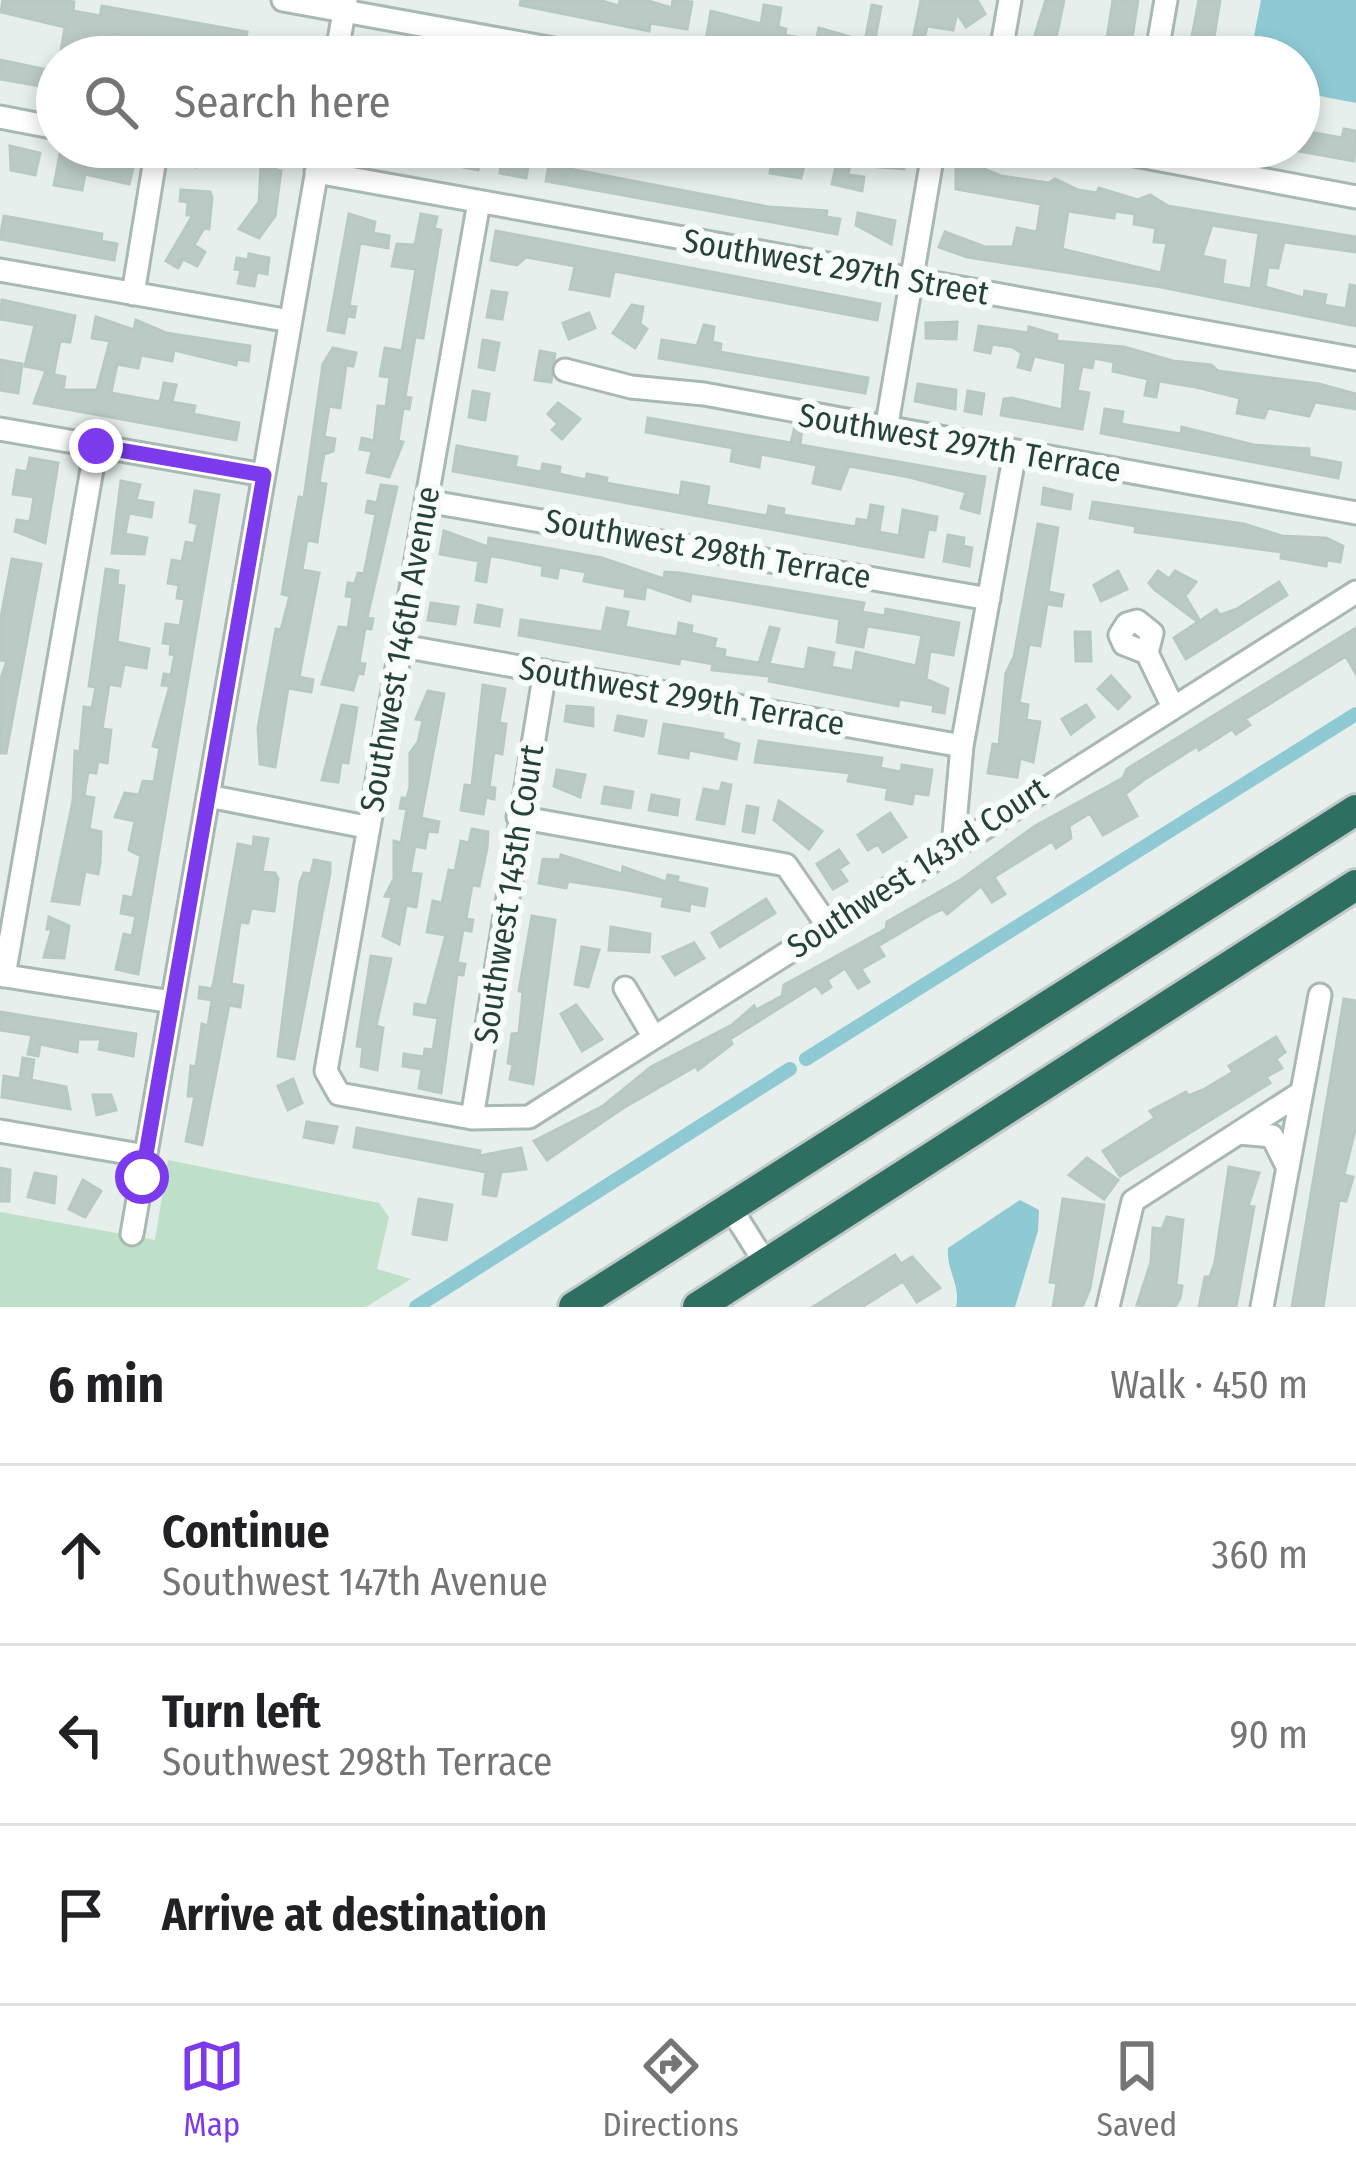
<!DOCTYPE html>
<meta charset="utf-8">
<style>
:root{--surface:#fff;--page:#f6f6f6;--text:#202124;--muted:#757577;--line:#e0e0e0;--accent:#7c3aed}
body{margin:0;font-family:"Fira Sans Condensed",sans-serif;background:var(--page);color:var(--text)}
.stop{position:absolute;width:36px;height:36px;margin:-27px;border:9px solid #7c3aed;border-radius:50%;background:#fff}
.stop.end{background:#7c3aed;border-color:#fff;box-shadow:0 3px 12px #0008}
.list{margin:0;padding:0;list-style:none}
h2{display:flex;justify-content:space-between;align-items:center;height:156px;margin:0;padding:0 48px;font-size:51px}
h2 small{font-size:39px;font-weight:400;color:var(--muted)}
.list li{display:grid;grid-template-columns:78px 1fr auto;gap:36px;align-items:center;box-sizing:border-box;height:180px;padding:0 48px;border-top:3px solid var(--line)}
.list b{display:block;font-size:45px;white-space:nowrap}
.list p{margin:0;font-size:39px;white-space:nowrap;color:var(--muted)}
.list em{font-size:39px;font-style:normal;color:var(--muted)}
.icon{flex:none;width:66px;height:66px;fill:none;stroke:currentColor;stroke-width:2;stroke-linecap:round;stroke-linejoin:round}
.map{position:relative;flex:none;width:1356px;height:1307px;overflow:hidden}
.search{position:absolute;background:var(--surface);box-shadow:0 6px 18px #0003;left:36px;right:36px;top:36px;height:132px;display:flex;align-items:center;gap:30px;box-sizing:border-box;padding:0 42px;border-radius:66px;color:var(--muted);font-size:45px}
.sheet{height:696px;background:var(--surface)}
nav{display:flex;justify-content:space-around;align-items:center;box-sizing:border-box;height:168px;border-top:3px solid var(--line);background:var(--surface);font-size:33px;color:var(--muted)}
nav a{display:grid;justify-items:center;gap:6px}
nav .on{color:var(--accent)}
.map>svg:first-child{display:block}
.green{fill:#bfe0c8}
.water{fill:#8ec9d4}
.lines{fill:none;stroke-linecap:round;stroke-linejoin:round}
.canal{stroke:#8ec9d4;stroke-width:14}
.building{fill:#bbcac4;stroke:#b8c9c2;stroke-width:3;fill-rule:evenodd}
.minor-casing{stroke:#a8b8b2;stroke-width:27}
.highway-casing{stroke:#c2cac8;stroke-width:36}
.minor{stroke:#fff;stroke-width:21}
.highway{stroke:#2f6f62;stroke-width:30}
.route{stroke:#7c3aed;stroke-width:15}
.labels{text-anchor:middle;stroke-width:12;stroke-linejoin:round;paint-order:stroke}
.street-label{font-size:33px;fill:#24423a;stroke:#f7fbf9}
</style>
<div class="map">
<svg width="1356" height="1307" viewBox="0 0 1356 1307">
<rect width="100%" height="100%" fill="#e6efeb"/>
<!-- green -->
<path class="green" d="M168 1160 379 1203 389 1217 377 1269 411 1279 366 1307H0V1212L155 1240Z"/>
<!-- water -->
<path class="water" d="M1261 0H1356V103L1299 92V57H1250Z
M1020 1200 1039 1210 1038 1231 1015 1307H956C961 1284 946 1271 948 1248Z"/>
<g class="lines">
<!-- canal -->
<path class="canal" d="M806 1059 1356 714
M416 1307 790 1069"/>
</g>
<!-- building -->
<path class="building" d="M3 0H64L74 2 73 11 100 16 102 6 247 32 244 49 189 41 188 50 173 47V39L113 34 101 40 84 37 79 57H60L65 27 1 12Z
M521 0H599L619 6 620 0H645L672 8 673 0 692 2 687 29 650 23 649 31 520 5Z
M921 0H977L985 14 966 27 957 13 953 30 927 26 924 41 913 39Z
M1046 0H1064L1052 57 1029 54Z
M1113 0H1138L1129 57H1104Z
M1199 0H1220L1213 43 1221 45 1219 57H1188Z
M764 5 781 8 778 27 786 29 785 35 816 41 819 28 865 41 872 5 881 7 874 45 909 51V57H806L706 40 711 11 761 24Z
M291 38 304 40 302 49 315 52 314 57H271L274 44 288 47Z
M0 60 57 72V89L0 79Z
M1344 129 1356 131 1354 161 1299 151V130L1342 138Z
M10 146 40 153 35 175 11 170Z
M188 147H205L210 161 196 167Z
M262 147H277L276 170 281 171 275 216 259 238 239 229 259 202Z
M410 147 481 155 478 170 409 156Z
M512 147H552L549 164 529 160 526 178 500 173 503 152 511 154Z
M774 147H853L848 175 864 177 862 191 832 184 838 158 807 152 801 178 770 173Z
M881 149 907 154 904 169 878 167Z
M60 154 133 168 129 184 85 174 82 190 54 185Z
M549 165 769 207 827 211 826 217 840 219 837 234 546 181Z
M974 165 1001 176 1049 183 1055 179 1078 190 1097 193 1099 188 1138 200 1150 195 1168 206 1356 237V252L1284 242 1278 268 1268 267 1265 287 1304 298 1305 291 1326 295 1324 305 1346 309 1350 285 1356 286V326L1161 287 967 257 939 247 945 232 985 247H1013L1017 228 1037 232 1041 204 956 189V166ZM1068 211 1114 218 1115 211 1135 214 1134 224 1156 228 1154 242 1167 243 1161 273 1062 249ZM1212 225 1259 233 1251 289 1222 284 1225 261 1202 256Z
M181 190 210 192 212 198 209 229 204 228 194 245 205 252 197 266 183 259 178 268 166 261 193 215H187L188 202 180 201Z
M858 213 895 221 891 244 856 225Z
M349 214 375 222 373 233 389 236 388 248 360 243 349 306 356 307 354 317 347 316 344 333 328 330Z
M421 214 437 217 434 229 441 230 423 338 415 337 405 397 411 398 409 409 403 408 398 441 403 442 389 477 367 472 372 451 360 449 362 438 374 441 378 406 386 407 390 377 380 376 385 348 402 351 416 269 392 266 397 244 415 245Z
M4 216 102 234 101 241 117 244 114 260 0 239Z
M496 231 880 304 877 320 614 271 609 296 576 290 570 289 575 266 526 257 517 265 491 260Z
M249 254 269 258 267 274 257 272 254 286 238 283 241 270 235 269 237 258 248 260Z
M492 291 507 293 502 319 487 317Z
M2 300 75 316 70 342 60 341 54 372 25 366 35 325 0 319Z
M632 305 643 307 640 324 647 329 635 348 613 333Z
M589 313 595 328 569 339 563 323Z
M96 317 134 330 136 320 166 333 250 346 248 361 237 359 236 365 174 350 172 361 141 355 138 368 117 364 111 393 160 402 164 383 176 385 172 402 195 406 193 414 239 423 236 440 34 403 45 373 65 377 63 390H97L110 341 92 338Z
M957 322 956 339 926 338V323Z
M704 325 714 327 712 342 721 344 720 352 868 378 865 393 659 358 662 340 697 346Z
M979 326 1028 333 1029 327 1057 335 1056 341 1124 347 1173 361 1211 365 1218 371 1319 384 1356 394V409L1315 402 1309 416 1268 408 1264 418 1237 413 1240 398 1196 387 1159 381 1156 397 1145 395 1148 379 1113 371 1114 362 1094 358 1092 368 1082 366 1077 391 1089 393 1082 429 1001 415 1004 399 1012 398 1062 410 1066 363 1034 356 1030 370 1018 367 1022 353 1012 347 992 344 990 353 975 350Z
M483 340 499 343 494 370 479 367Z
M333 348 356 353 353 366 346 365 340 408 329 406 324 437 335 439 333 451 324 454 319 483 326 484 317 542 307 540 302 570 319 573 299 677 313 680 311 692 288 688 275 767 260 764 258 728 276 629 281 630 290 596 282 594 299 497 304 498 323 364Z
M540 351 555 354 551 382 535 380Z
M0 360 22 364 18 393 0 390Z
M918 384 956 390 955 409 915 401Z
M473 391 489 394 485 420 469 417Z
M968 391 984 394 981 414 965 411Z
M558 403 580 419 562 439 552 430 558 424 548 414Z
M1105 409 1123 412 1121 424 1181 434 1182 427 1254 445 1309 449V457L1341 463 1338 478 1101 433Z
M648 418 791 443 795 426 802 427 800 445 985 477 979 513 961 508 966 492 909 477 849 466 840 489 813 483 817 465 761 454 759 467 731 461 733 448 646 432Z
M457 446 517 457 515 467 541 472 543 464 560 467 559 474 586 480 587 474 607 478 606 483 680 496 682 482 709 487 706 505 767 516 769 506 784 509 783 515 856 527 857 519 868 521 871 505 883 507 879 532 899 536 903 510 937 517 935 530 928 529 923 557 453 471Z
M30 458 58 463 45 543 15 531 17 520 30 522 34 497 13 494 17 470 27 472Z
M121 481 140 485 136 500 153 503 151 517 129 513 125 534 147 538 144 554 112 553Z
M381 485 397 487 367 618 373 619 371 629 365 628 359 663 365 664 363 674 358 673 353 690 322 684 339 627 348 628 353 597 346 596 348 583 355 584 358 573 364 574 376 514 366 512 368 501 377 503Z
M1044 488 1072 495 1070 509 1042 504Z
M195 491 219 495 138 974 116 969 124 934 132 936 136 916 121 913 124 896 133 898 141 856 129 850 135 821 115 817 125 793 139 795 143 781 154 782 160 748 153 746 170 686 162 685 164 674 171 675 175 655 170 654 171 644 163 643 166 624 180 626 185 599 177 598 179 585 168 583 172 560 182 562 186 542 194 544 198 524 190 522Z
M1093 502 1244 524 1282 536 1326 538 1343 546 1340 562 1327 560 1326 566 1281 558 1282 552 1135 532 1136 526 1090 518Z
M1038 524 1058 528 1048 592 1063 595 1061 606 1047 604 1040 646 1029 644 1019 703 1028 705 1026 720 1040 722 1033 762 1020 758 1017 777 988 773 993 744 999 745 1006 673 1014 657Z
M444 531 488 547 489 538 602 558 664 579 665 572 680 573 864 603 862 612 885 616 886 609 959 623 953 655 930 651 926 679 948 689 944 713 933 711 934 705 899 699 898 706 769 681 770 676 712 670 713 664 680 658 679 664 519 635 521 620 602 632 607 608 628 612 625 627 677 637 679 623 692 626 691 633 716 639 714 648 725 650 724 657 759 663 770 627 779 629 769 664 805 670 809 648 834 653 831 667 853 671 856 652 916 666 922 635 867 626 863 647 837 642 840 619 691 593 690 601 646 586 644 599 625 596 626 589 584 581 586 572 559 567 557 578 542 575 543 566 499 557 490 556 486 582 476 580 479 561 440 554Z
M948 535 964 538 963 546 972 548 969 566 944 561Z
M12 559 41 564 6 753H0V681L7 661 0 660V623Z
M106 569 118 571 117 585 124 586 117 642 149 649 146 668 124 664 120 686 109 684 102 729 111 730 107 763 98 761 96 773 88 772 84 796 94 798 89 829 101 832 100 863 98 874 85 871 79 904 52 901 73 801 75 751 80 752 84 707 92 708 96 687 89 686Z
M1118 571 1127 589 1101 601 1094 585Z
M1158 571 1169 579 1175 571 1196 582 1185 596 1200 621 1216 610 1220 615 1237 609 1279 582 1287 595 1186 659 1174 638 1198 622 1154 589 1149 583Z
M431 603 458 607 455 624 428 620Z
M478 605 502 610 499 626 475 622Z
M1356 628V674L1346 656 1245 719 1250 725 1236 734 1232 729 1199 750 1197 746 1145 779 1125 794 1137 816 1103 835 1090 813 1069 826 1071 838 1056 848 1052 841 994 877 1005 894 992 902 981 886 947 914 943 909 930 915 878 946 884 956 861 969 869 982 858 988 845 968 827 980 831 987 822 993 816 985 730 1039 732 1044 698 1070 696 1066 623 1108 547 1160 534 1141 603 1106 651 1067 732 1025 754 1006 756 1010 782 996 784 985 886 929 887 922 962 879 1035 826 1123 778 1127 769Z
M1075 632H1090L1091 661H1076Z
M1111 676 1130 697 1118 709 1098 689Z
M483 685 505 689 499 723 506 724 502 754 494 752 489 787 495 788 494 799 486 797 483 814 461 810 465 785 472 786Z
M428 691 444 694 421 818 439 822 437 832 428 831 425 848 415 846 410 873 421 874 416 907 406 905 399 944 383 936 392 897 385 896 394 879V841L401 843 407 809 400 808 402 798H407L410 787V753L418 742 423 720 416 719Z
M342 705 357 708 348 763 341 762 338 782 322 780Z
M1086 705 1094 717 1071 734 1062 719Z
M567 706 593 708V726L565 721Z
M618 716 646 721 643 736 615 730Z
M664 724 723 734 722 739 739 744 736 759 689 750 688 758 659 753Z
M759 741 882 758 880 768 901 772 902 765 932 770 928 795 914 793 912 804 886 799 888 788 848 781 850 773 755 762Z
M557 770 585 775 580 797 554 786Z
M722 783 731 785 724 824 697 819 704 789 720 792Z
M605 787 633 792 630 808 602 803Z
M652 795 679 800 677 815 649 810Z
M779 801 822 831 809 849 774 820Z
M747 806 758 808 754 833 743 831Z
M890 813 906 837 883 852 878 844 868 850 858 835Z
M472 829 488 832 487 848 479 886 472 885 466 919 473 920 471 931 463 930 457 963 465 964 463 975 457 974 441 1093 419 1088 422 1069 403 1066 404 1054 424 1057 425 1049 433 1050 438 1018 414 1014 415 1004 427 1006 446 935 427 932 433 901 442 903 449 870 455 871 461 841 469 843Z
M254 837 268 839 262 872 275 873 278 879 274 911 251 908 248 923 240 922 231 984 243 986 240 1007 229 1005 202 1145 186 1141 195 1096H188L191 1066 196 1067 202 1024 208 1026 212 1000 199 998 200 987 212 989 214 981 238 844 253 847Z
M839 850 848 863 839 869 847 881 833 889 817 864Z
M561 855 622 874 623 867 666 882 668 875 678 877 677 882 707 889 704 906 690 903 689 911 662 906 664 897 627 890 568 881 566 888 539 883 543 859 560 860Z
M314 860 330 863V873L294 1059 278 1056 300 883 304 873 311 874Z
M766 899 775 913 720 947 712 933Z
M532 916 555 920 533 1084 510 1079 513 1064 508 1063 512 1034 519 1033 523 992 519 991Z
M49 917 69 926 64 958 44 957 52 929H47Z
M611 927 650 934 649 952 609 950Z
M694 943 704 958 675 975 663 957Z
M582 947 599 950 588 987 575 984Z
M371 956 391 959 376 1026 383 1028 377 1070 361 1066 363 1047 357 1046Z
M1344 999 1356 1001V1126L1344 1175 1353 1177 1346 1201 1339 1200 1323 1307H1292Z
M576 1005 602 1039 582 1051 561 1014Z
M0 1012 136 1034 133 1056 99 1049 101 1039H78L77 1052 40 1044 38 1056 28 1054 32 1035 0 1030Z
M1276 1037 1285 1052 1276 1059 1282 1068 1266 1077 1270 1083 1120 1176 1103 1151 1155 1118 1150 1111 1186 1092 1188 1096 1203 1090 1233 1072 1229 1066Z
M23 1058 34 1060 31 1080 66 1087 70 1109 2 1097 4 1076 20 1079Z
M293 1079 302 1103 288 1110 278 1086Z
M93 1095H111L116 1110 97 1115Z
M307 1122 337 1127 333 1143 304 1137Z
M357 1128 480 1151 479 1156 521 1148 526 1169 501 1172 496 1196 483 1194 486 1172 354 1147Z
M1087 1158 1118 1180 1104 1199 1069 1175Z
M1229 1167 1259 1173 1248 1206 1254 1207 1236 1307H1199L1205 1277H1210L1215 1262Z
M0 1168 10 1170 9 1201H0Z
M35 1173 56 1177 54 1203 28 1197Z
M83 1180 101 1191 85 1217 69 1209Z
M419 1199 452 1205 446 1240 413 1234Z
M1063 1199 1104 1205 1090 1288 1083 1305 1075 1307H1053L1057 1283 1050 1282Z
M1167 1217 1183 1220 1176 1285 1182 1286 1180 1298 1175 1307 1137 1305 1151 1262 1153 1228 1162 1229Z
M895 1255 901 1264 912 1257 940 1288 917 1302 903 1281 862 1307H813Z"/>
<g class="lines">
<!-- minor casing -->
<g class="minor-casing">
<path id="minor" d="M283 0 598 57
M336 57 346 1
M1000 57 1010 0
M1156 57 1166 0
M0 117 57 128
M1092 147 1356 197
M316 172 1356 359
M479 202 326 1071 339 1094 472 1118 529 1117 1356 592
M0 270 290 321
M133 294 157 147
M565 370 631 387 704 394 1356 513
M0 429 264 475
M886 430 934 147
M426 501 989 599
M402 646 962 746
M1147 653 1124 644 1120 635 1127 624 1137 621 1152 633 1147 653 1173 707
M208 796 366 827
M518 817 786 865 828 926
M953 846 962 746 1015 452
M0 975 172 1002
M4 976 96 446
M625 988 652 1034
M472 1118 545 671
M0 1131 146 1156
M1239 1133 1272 1136 1288 1168
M730 1207 766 1264
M132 1234 321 147
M1108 1307 1133 1201 1302 1092
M1262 1307 1320 995"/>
</g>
<!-- highway casing -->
<g class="highway-casing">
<path id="highway" d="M574 1307 1356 810
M698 1307 1356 885"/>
</g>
<!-- minor -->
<use href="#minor" class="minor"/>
<!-- highway -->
<use href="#highway" class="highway"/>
</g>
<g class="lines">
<!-- route -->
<path class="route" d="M96 446 264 475 142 1177"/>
</g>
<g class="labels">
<!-- street labels -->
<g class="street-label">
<text transform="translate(836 266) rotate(10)" y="12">Southwest 297th Street</text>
<text transform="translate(960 442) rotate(10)" y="12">Southwest 297th Terrace</text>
<text transform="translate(708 548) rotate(10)" y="12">Southwest 298th Terrace</text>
<text transform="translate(399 649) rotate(-80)" y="12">Southwest 146th Avenue</text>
<text transform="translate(682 695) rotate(10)" y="12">Southwest 299th Terrace</text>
<text transform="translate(917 867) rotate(-33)" y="12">Southwest 143rd Court</text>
<text transform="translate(508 894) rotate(-81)" y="12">Southwest 145th Court</text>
</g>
</g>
</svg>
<div class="stop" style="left:142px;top:1177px"></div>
<div class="stop end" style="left:96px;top:446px"></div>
<div class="search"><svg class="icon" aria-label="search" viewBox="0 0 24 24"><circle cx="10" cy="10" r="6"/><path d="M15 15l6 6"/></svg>Search here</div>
</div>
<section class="sheet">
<h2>6 min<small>Walk · 450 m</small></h2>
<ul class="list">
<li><svg class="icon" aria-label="ahead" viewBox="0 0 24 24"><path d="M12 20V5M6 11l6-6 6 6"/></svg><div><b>Continue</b><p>Southwest 147th Avenue</p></div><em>360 m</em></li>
<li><svg class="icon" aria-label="left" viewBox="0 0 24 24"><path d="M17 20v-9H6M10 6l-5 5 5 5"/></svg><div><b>Turn left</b><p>Southwest 298th Terrace</p></div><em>90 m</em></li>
<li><svg class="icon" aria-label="arrive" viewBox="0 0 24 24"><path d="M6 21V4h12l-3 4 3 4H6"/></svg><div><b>Arrive at destination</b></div></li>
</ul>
</section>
<nav>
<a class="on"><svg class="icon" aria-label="map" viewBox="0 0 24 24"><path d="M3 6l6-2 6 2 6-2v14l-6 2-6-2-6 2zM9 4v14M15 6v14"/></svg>Map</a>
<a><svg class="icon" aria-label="directions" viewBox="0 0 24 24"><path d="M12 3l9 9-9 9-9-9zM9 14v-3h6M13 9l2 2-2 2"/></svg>Directions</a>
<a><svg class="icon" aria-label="saved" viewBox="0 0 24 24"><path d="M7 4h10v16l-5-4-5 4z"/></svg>Saved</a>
</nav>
